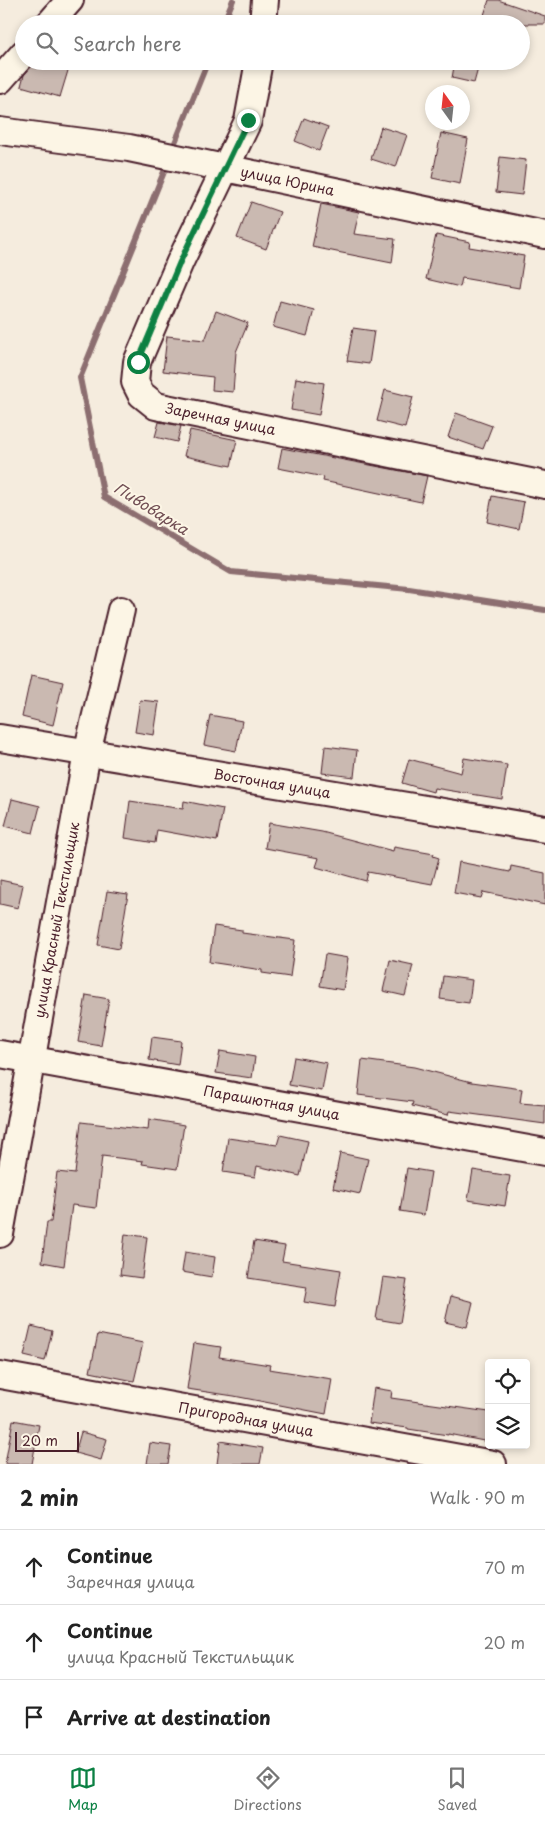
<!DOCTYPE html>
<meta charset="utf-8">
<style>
:root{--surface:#fff;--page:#f6f6f6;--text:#222;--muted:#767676;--line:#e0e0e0;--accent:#0b8043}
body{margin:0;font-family:"Playpen Sans",sans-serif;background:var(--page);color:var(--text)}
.controls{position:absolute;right:15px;bottom:15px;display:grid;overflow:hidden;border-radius:5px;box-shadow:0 2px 8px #0003}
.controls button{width:45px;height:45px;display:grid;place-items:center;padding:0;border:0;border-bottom:1px solid var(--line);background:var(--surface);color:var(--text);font:25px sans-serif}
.compass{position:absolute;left:425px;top:85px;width:45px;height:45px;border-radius:50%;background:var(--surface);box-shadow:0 2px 8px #0003;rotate:345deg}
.scale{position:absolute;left:15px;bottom:12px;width:64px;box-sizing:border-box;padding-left:5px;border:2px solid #4a1f2b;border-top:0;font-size:14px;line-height:18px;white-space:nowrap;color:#4a1f2b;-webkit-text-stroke:4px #fcf5e5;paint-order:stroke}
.stop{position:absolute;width:15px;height:15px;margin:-11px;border:4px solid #0b8043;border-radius:50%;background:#fff}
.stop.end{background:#0b8043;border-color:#fff;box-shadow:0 1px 5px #0008}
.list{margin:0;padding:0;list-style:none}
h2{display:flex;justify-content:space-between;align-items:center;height:65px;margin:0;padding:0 20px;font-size:21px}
h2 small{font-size:16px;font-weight:400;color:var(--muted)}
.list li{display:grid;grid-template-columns:32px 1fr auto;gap:15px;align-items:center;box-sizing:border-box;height:75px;padding:0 20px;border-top:1px solid var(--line)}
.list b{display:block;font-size:19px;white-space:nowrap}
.list p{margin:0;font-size:16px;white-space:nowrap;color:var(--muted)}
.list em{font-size:16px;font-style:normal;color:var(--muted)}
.icon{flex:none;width:28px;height:28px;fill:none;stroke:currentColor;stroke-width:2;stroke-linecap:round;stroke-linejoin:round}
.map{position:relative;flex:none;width:545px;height:1464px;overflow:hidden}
.search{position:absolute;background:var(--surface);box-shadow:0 2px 8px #0003;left:15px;right:15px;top:15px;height:55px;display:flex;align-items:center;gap:12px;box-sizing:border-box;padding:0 18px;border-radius:28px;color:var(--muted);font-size:19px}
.sheet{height:290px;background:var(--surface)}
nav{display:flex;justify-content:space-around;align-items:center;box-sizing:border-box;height:70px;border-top:1px solid var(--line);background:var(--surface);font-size:14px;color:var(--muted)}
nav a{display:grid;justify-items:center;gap:2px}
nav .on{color:var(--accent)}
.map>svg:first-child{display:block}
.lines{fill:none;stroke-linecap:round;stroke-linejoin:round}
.stream{stroke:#8c6e70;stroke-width:6}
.building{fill:#cab9b1;stroke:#4a1f2b}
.minor-casing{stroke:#4a1f2b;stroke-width:30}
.minor{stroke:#fcf5e5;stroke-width:26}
.route{stroke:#0b8043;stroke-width:6}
.labels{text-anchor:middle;stroke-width:4;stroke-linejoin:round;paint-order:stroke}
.street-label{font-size:14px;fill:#4a1f2b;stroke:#fcf5e5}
.water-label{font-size:15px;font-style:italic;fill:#704d53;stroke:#fcf5e5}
</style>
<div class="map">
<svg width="545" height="1464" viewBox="0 0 545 1464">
<rect width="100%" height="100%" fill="#f5ecde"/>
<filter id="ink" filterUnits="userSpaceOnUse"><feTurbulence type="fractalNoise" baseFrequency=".02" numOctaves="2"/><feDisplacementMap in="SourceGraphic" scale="10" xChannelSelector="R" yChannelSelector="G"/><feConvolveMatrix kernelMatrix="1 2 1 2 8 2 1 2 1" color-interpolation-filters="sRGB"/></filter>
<g filter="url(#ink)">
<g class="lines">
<!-- stream -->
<path class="stream" d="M223 24 233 0
M172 150 208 61
M168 162 80 378 104 497 231 572 409 589 545 610"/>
</g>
<!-- building -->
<path class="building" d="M489 0H498L545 16V24H492L482 21Z
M36 61H61L70 64 60 97 21 86 24 75Z
M455 61H480L474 83 452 78Z
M304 118 328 127 319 151 295 141Z
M381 127 407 135 396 167 371 159Z
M441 133 468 139 460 184 432 178Z
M500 157 526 160 522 195 496 192Z
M251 202 280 212 266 249 237 238Z
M321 204 359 212 354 234 395 239 392 263 312 247Z
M436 235 470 242 469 247 524 256 519 288 462 278 460 287 426 279Z
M280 301 314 310 307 336 273 327Z
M216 311 248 323 236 352 233 392 212 390 213 377 163 371 167 336 205 340Z
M353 328 374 331 369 364 347 361Z
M296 378 324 383 319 415 291 410Z
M385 390 413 397 405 428 377 421Z
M456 413 492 426 483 449 448 437Z
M159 422 181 426 177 442 155 437Z
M190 430 237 440 231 466 184 456Z
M282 448 427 476 421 502 323 481 324 477 278 468Z
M492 496 524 502 519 529 487 522Z
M31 675 63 682 53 725 22 717Z
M140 700 159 702 154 735 135 732Z
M210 715 242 721 236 751 204 745Z
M325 746 357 750 354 777 322 773Z
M464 758 507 765 502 799 434 788 433 792 402 783 409 759 461 773Z
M12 799 40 806 33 833 5 826Z
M130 801 183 809 184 801 223 809 217 841 157 830 155 843 125 838Z
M269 823 322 832 393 851 394 847 434 854 433 856 439 858 432 884 368 872 366 881 316 867 319 858 265 848Z
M459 862 510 872 511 866 545 873V905L483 892 481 898 454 893Z
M0 880 23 885 18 908 0 904Z
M107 891 128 894 119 949 98 945Z
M214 926 242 930V933L295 940 290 977 262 973V970L209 962Z
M325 954 348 958 343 990 320 986Z
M390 960 413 965 405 996 383 991Z
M443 976 472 980 469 1003 440 999Z
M86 995 109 999 101 1046 78 1042Z
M152 1037 181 1041 178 1065 149 1060Z
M220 1051 255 1057 252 1078 216 1073Z
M294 1057 327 1063 322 1091 289 1085Z
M362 1060 414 1067 472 1082 522 1089 520 1103 545 1105V1124L449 1111 448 1115 412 1106 413 1102 358 1095Z
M149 1119 184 1125 177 1169 142 1164 143 1161 102 1156 96 1208 72 1205 64 1266 42 1262 47 1222H51L57 1172 75 1174 81 1122 148 1130Z
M280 1135 308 1141 300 1176 257 1166 255 1177 223 1172 228 1138 277 1145Z
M340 1153 368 1159 360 1194 333 1188Z
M407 1168 431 1172 424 1215 400 1211Z
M473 1170 510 1176 505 1206 468 1200Z
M125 1234 147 1237 142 1278 120 1275Z
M254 1241 285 1246 282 1261 341 1270 335 1307 304 1302 307 1287 248 1278Z
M185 1252 215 1257 212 1277 182 1272Z
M383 1277 407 1280 400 1323 376 1319Z
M451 1296 473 1302 467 1327 445 1322Z
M31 1326 52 1331 45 1361 24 1356Z
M98 1334 143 1343 134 1381 90 1372Z
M194 1343 221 1347 219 1357 270 1365 269 1369 332 1379 326 1414 234 1396 187 1389Z
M374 1388 392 1391 391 1398 489 1412V1442L448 1434V1435L408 1429V1428L369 1423Z
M13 1420 39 1425 32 1464H5Z
M81 1432 107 1439 101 1460 75 1453Z
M220 1441 263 1448 260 1464H217Z
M150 1443 171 1446 168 1464H147Z"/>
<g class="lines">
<!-- minor casing -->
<g class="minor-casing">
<g id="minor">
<path d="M49 24 70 0"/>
<path d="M263 24 265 0"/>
<path id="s1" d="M259 61 248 121 180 262 137 362 135 382 141 394 156 406 545 485"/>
<path d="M0 80 24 53"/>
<path id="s2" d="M0 131 129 148 545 235"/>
<path id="s3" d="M0 738 545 829"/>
<path id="s4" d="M0 1054 545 1152"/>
<path id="s5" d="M0 1234 87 753 121 610"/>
<path id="s6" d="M0 1375 493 1464"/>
</g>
</g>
<!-- minor -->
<use href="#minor" class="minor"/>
</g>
</g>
<g class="lines" filter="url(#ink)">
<!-- route -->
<path class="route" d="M138 362 180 262 248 120"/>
</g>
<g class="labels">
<!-- street labels -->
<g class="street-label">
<text dy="5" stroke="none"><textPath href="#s2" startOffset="292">улица Юрина</textPath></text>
<text dy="5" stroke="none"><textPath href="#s1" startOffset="445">Заречная улица</textPath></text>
<text dy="5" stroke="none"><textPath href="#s3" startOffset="276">Восточная улица</textPath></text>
<text dy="5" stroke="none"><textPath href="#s5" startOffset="319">улица Красный Текстильщик</textPath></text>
<text dy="5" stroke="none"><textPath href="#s4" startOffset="276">Парашютная улица</textPath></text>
<text dy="5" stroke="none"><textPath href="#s6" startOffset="250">Пригородная улица</textPath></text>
</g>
<!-- water labels -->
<g class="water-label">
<text transform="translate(151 509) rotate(32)" y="5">Пивоварка</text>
</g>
</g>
</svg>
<div class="controls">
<button><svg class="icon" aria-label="locate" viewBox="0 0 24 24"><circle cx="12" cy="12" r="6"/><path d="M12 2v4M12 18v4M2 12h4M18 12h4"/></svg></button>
<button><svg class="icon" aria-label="layers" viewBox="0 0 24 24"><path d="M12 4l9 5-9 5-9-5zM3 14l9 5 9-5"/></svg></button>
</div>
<svg class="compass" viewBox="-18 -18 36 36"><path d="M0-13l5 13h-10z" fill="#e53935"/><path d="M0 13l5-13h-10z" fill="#767676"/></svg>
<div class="scale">20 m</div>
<div class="stop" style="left:138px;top:362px"></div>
<div class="stop end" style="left:248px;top:120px"></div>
<div class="search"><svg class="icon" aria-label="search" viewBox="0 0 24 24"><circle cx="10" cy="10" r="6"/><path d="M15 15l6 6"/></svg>Search here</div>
</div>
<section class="sheet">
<h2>2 min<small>Walk · 90 m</small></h2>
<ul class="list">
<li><svg class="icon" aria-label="ahead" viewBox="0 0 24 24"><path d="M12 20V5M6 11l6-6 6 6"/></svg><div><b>Continue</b><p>Заречная улица</p></div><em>70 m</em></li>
<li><svg class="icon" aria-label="ahead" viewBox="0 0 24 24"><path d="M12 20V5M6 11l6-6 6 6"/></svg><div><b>Continue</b><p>улица Красный Текстильщик</p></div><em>20 m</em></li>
<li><svg class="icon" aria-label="arrive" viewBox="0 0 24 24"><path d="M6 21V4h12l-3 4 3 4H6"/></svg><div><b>Arrive at destination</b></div></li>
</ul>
</section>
<nav>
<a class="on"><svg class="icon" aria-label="map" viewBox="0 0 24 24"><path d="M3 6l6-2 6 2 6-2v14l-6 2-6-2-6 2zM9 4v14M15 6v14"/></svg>Map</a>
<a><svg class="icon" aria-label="directions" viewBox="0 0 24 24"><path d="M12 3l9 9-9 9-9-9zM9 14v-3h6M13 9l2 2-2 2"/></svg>Directions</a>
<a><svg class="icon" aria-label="saved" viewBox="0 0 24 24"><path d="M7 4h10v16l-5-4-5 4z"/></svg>Saved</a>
</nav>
